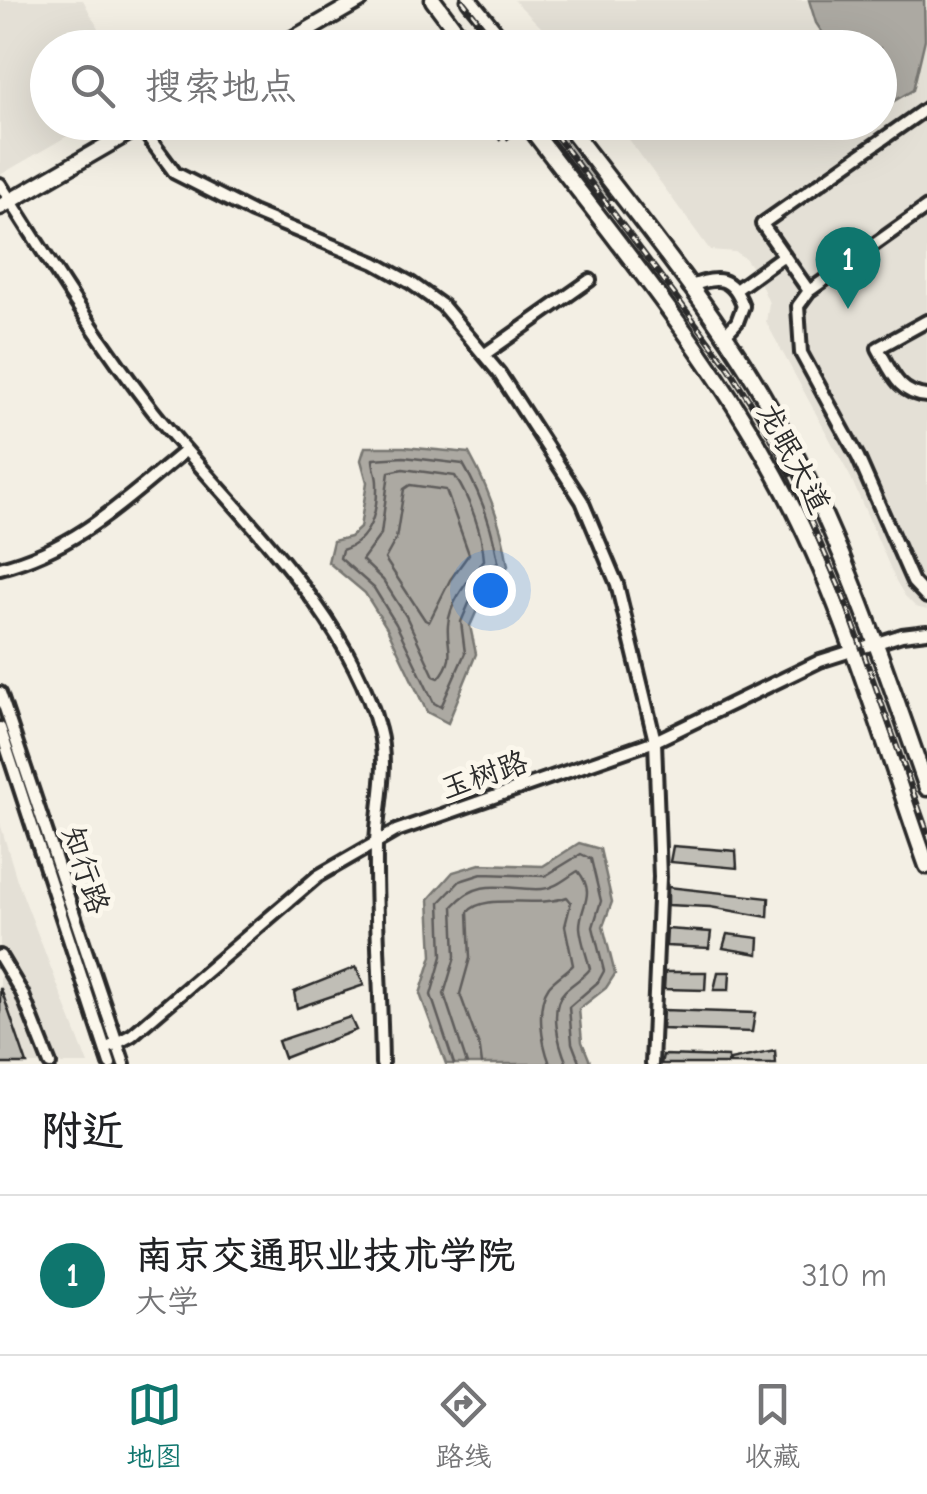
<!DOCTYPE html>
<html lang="zh">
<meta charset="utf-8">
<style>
:root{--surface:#fff;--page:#f6f6f6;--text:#202124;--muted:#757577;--line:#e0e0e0;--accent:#0f766e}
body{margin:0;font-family:"Comic Neue","LXGW WenKai TC",sans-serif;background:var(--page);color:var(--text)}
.you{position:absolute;left:490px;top:590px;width:35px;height:35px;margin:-25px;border:8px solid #fff;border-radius:50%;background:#1a73e8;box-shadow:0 0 0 15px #1a73e833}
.badge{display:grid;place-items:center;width:65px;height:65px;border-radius:50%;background:var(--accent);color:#fff;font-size:32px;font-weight:700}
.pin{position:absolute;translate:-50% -82px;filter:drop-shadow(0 2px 5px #0008)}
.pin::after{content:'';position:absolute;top:52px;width:35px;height:30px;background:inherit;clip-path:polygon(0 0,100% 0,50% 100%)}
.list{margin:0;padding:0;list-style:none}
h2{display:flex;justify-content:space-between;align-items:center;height:130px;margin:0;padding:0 40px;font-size:42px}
h2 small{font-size:32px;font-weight:400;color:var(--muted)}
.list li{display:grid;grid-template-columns:65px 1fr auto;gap:30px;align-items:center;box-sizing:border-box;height:160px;padding:0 40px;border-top:2px solid var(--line)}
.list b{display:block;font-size:38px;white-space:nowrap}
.list p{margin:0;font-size:32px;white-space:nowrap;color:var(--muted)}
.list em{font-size:32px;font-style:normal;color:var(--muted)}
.icon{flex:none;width:55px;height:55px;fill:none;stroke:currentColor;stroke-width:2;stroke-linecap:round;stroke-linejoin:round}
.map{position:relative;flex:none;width:927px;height:1064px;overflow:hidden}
.search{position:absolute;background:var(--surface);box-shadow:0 10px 40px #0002;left:30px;right:30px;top:30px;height:110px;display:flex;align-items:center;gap:25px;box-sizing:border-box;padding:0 35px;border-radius:55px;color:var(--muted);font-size:38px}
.sheet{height:290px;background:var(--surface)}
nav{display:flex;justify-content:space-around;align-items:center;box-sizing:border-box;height:140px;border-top:2px solid var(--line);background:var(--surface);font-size:28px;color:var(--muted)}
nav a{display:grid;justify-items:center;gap:5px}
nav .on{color:var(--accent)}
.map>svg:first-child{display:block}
.built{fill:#e4e0d6}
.water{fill:#aca9a2;stroke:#787772;stroke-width:2.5}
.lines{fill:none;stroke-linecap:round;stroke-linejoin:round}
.shore{stroke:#5f5d5b;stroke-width:2.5}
.building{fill:#c0beb6;stroke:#2b2b2b;stroke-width:2.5}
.minor-casing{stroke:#2b2b2b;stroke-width:18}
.major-casing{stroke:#2b2b2b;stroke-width:21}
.minor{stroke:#fbf7ec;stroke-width:10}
.major{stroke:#fbf7ec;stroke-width:14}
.rail-casing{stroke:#2b2b2b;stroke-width:6}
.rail{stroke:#fbf7ec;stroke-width:2.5;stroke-dasharray:8;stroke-linecap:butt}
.path-bridge{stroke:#2b2b2b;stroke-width:2.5;stroke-dasharray:8 8;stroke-linecap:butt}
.labels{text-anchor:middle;stroke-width:10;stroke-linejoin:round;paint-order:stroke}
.street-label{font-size:30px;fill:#2b2b2b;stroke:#fbf7ec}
</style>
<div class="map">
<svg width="927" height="1064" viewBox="0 0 927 1064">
<rect width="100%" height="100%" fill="#f3efe4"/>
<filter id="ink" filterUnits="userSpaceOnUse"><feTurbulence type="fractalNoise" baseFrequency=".01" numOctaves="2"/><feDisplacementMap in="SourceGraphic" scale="20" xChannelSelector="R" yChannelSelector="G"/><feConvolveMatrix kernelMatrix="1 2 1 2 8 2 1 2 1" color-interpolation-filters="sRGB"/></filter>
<g filter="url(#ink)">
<!-- built -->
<path class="built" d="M0 0H83L108 47 48 48V122L90 123 0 175Z
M514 0H927V610L916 607 905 596 896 581 851 478 766 322 769 303 757 275 745 258 735 252 710 250 617 123 880 122V48L561 47Z
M0 823 17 880 88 1064H0Z"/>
<!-- water -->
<path class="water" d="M809 0H924L925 39 913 90 894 101 880 102V48L832 47 816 23Z
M365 447H404L469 453C489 489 502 525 508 566L482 599 470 626 476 654 448 723 427 712 387 628 365 593 328 562 333 541 350 537 360 528 367 482 361 460Z
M579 843 600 849 612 902 603 926 615 974 606 988 579 1009 582 1042 591 1064H446L420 994 432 956 429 899 453 872 480 864 543 866Z"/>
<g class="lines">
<!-- shore -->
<path class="shore" d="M404 457 463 464C481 494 492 527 498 561L473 594 461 622 465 653 441 707 434 703 396 624 374 588 340 558 342 550C371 541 378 511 377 483 377 475 373 467 373 459Z
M403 469 455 476C470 500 482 531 484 560 470 579 450 600 448 625 446 648 457 656 439 678L434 676 406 616 383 580 362 560 381 534 389 472Z
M410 485 446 490 469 554 450 580 429 622 425 620 385 559 396 539 404 489Z
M454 1064 431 995 442 956 440 902 460 881 482 874 545 876 581 854 591 859 601 901 593 927 604 971 598 982 569 1007 572 1043 580 1064
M467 1064 444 994 455 957 453 906C481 875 506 891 542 889 556 888 567 877 578 871 597 895 580 905 580 927 581 941 587 956 590 969 583 978 573 983 565 991 548 1008 559 1045 567 1064
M482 1064 480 1049 460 994 470 958 468 912C485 892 536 909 567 897L571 902 565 926 573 965C566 972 556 978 549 986 535 1006 542 1043 550 1064"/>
</g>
<!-- building -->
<path class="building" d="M540 122H554L611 199 603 205Z
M673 846 736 851 737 868 670 862Z
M668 887 769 898 768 917 710 907 668 905Z
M667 929 711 932 709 948 666 946Z
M727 934 759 938 758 954 723 948Z
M356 967 364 985 297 1008 294 992Z
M665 972H706L705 990 664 989Z
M718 972H730L729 990H714Z
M0 989H1L27 1064H0Z
M663 1010 755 1013 752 1032 662 1029Z
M350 1017 356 1030 284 1058 278 1041Z
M775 1051 776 1064H730V1060Z
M663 1055 728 1057V1064H661Z"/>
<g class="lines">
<!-- minor casing -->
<g class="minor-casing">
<path id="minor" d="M927 108 762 224 809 291 927 207
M140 126 175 173 252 212 375 263 411 283 443 306 499 373 582 501 617 584 655 741 660 877 652 1064
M0 184C49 261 97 339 153 411 230 508 347 608 379 730 389 767 377 807 376 844 375 917 381 991 382 1064
M689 287C717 275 732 276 743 306L737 322 724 336
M737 289 784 255
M809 291 798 306 801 353 858 457 913 582 927 597
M927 321 878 348C891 371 898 394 927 396
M485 354 590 280
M0 568C78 548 125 500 185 451
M0 693 124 1064
M0 728 110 1064
M0 956 22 993 50 1064
M106 1049 132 1035 318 876 396 831 655 741 820 661 902 635 927 632"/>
</g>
<!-- major casing -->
<g class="major-casing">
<path id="major" d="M433 0 469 48
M469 0 508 48
M277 48 360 0
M526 122C613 237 707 349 776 476 843 597 881 736 927 866
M565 122C632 211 706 298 762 394 835 518 880 653 927 788
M0 207 147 122"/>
</g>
<!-- minor -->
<use href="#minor" class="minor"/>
<!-- major -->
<use href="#major" class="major"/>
<!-- rail casing -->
<g class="rail-casing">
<path id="rail" d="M462 0 500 48
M546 122 729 368 765 426 793 480 844 598 927 831"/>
</g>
<!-- rail -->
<use href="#rail" class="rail"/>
<!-- path-bridge -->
<path class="path-bridge" d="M486 122 502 143 530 122"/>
</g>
</g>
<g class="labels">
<!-- street labels -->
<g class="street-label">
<text transform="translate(794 458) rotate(62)" y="10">龙眠大道</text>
<text transform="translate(484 775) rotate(-19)" y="10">玉树路</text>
<text transform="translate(86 870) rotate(72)" y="10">知行路</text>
</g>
</g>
</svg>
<div class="you"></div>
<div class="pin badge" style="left:848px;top:309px">1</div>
<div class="search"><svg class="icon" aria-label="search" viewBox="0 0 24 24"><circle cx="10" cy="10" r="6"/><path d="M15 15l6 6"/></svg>搜索地点</div>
</div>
<section class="sheet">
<h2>附近<small></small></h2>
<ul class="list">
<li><span class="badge">1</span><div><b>南京交通职业技术学院</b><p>大学</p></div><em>310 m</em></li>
</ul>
</section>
<nav>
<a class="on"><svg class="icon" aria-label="map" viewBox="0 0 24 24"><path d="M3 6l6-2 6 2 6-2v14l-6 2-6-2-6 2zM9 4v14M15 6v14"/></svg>地图</a>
<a><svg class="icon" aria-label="directions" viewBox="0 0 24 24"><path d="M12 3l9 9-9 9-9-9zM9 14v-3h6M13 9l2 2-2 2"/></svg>路线</a>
<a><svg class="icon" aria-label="saved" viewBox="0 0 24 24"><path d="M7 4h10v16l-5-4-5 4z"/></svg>收藏</a>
</nav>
